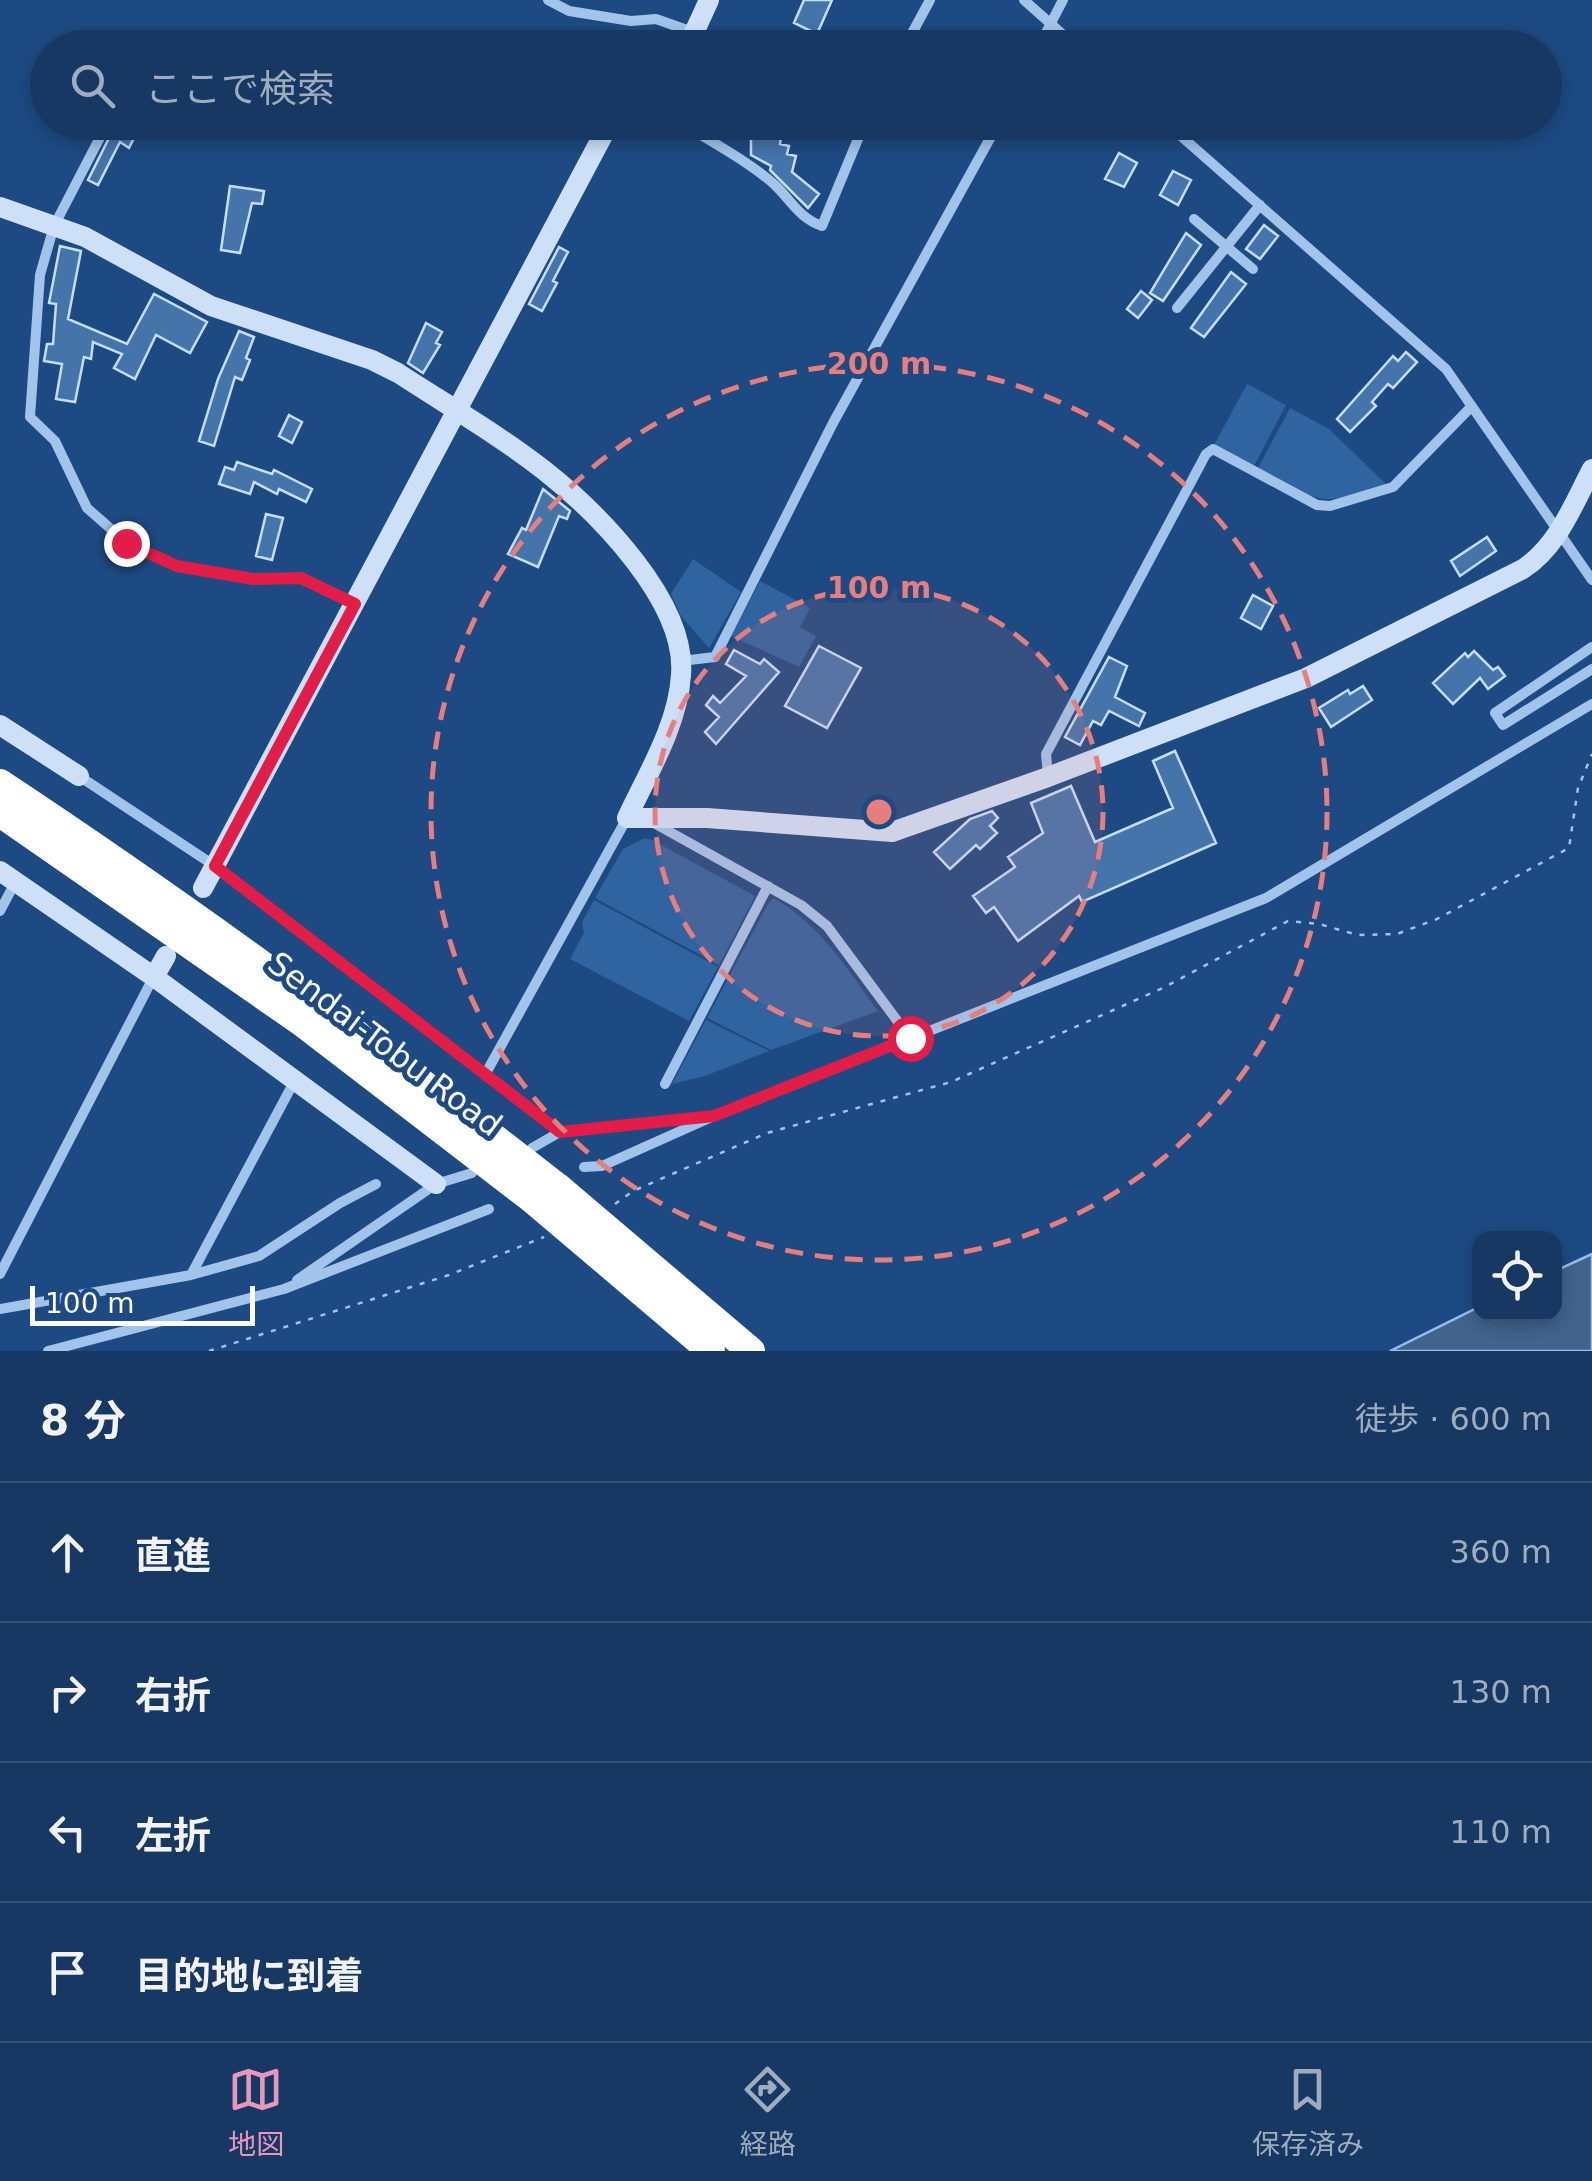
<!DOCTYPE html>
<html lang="ja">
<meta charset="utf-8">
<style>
:root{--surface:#163862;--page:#1f3f68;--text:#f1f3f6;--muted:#9eacbe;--line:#355277;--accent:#e797bd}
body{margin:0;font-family:"DejaVu Sans","Noto Sans JP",sans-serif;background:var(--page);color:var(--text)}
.controls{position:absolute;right:30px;bottom:30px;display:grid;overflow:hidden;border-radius:20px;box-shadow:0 5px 15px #0003}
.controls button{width:90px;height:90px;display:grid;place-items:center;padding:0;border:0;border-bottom:2px solid var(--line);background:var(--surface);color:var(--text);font:50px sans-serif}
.scale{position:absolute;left:30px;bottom:25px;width:225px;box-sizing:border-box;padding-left:10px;border:5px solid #fff;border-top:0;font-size:28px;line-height:35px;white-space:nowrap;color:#fff;-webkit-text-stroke:8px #1d4a82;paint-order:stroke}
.stop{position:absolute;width:30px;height:30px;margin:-22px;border:8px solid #e11d48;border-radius:50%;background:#fff}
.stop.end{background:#e11d48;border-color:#fff;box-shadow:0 2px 10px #0008}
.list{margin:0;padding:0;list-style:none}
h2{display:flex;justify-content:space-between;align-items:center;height:130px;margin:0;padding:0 40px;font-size:42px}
h2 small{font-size:32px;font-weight:400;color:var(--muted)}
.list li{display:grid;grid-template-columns:65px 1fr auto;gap:30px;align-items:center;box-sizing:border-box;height:140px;padding:0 40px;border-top:2px solid var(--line)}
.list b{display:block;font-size:38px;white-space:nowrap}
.list em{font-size:32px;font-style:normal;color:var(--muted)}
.icon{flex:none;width:55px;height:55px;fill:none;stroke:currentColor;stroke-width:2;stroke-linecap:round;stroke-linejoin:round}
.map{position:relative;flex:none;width:1592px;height:1351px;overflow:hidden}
.search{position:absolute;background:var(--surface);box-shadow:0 5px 15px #0003;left:30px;right:30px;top:30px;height:110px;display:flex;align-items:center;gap:25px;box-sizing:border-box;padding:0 35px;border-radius:55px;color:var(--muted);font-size:38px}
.sheet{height:690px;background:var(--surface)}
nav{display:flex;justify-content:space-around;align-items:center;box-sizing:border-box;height:140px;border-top:2px solid var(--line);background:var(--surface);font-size:28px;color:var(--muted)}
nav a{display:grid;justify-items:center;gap:5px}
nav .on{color:var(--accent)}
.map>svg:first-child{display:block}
.green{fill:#3064a0}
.water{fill:#41638c;stroke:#95beeb;stroke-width:2.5}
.building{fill:#4574ab;stroke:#c6ddf7;stroke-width:2.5}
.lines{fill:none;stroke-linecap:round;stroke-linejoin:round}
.path{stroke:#a2c3ea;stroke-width:2.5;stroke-dasharray:5 8;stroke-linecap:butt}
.street{stroke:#a2c3ea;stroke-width:10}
.secondary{stroke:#cde0f7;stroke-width:20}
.highway{stroke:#fff;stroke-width:28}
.highway-bridge{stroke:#fff;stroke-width:28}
.route{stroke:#e11d48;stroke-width:12}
.ring{fill:none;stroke:#e67e7e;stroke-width:5;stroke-dasharray:18 12}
.labels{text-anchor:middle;stroke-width:10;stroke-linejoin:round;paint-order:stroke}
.street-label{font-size:32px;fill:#fff;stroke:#1d4a82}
.centre{fill:#e67e7e;stroke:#1d4a82;stroke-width:5}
.ring-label{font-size:30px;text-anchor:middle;font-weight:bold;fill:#e67e7e;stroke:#1d4a82;stroke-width:10;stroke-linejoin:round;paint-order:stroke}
</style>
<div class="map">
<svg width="1592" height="1351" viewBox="0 0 1592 1351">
<rect width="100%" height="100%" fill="#1d4a82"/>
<!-- green -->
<path class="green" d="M1247 384 1286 405 1254 466 1214 445Z
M1290 408 1329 429 1386 484C1316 509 1321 502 1258 468Z
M693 559 741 592 709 648 681 616 671 594Z
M760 581 810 608 800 627 816 636 799 667 731 636Z
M645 838 652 840 755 896 719 965 595 898 623 849Z
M774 898C824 929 844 965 878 1011L771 1050 707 1018 769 902Z
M594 900 718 967 689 1021 570 959 584 933 582 922Z
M706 1020 769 1051 705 1076 672 1084Z"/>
<!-- water -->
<path class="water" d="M1592 1254V1351H1390L1479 1307 1480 1314H1554L1555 1271Z"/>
<!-- building -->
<path class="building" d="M804 0H832L817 34 794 23Z
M117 122H142L129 148 120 142 98 185 88 180Z
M763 132 781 137 780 144 789 146 787 154 796 156 792 172 819 194 808 208 770 170 771 166 751 155V136L755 138 756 133Z
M1119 153 1137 163 1124 187 1105 179Z
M1173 171 1191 180 1178 205 1160 195Z
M230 186 264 191 262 204 252 203 240 253 221 250Z
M1264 225 1278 236 1260 259 1246 249Z
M1186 233 1201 245 1163 301 1150 293Z
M60 246 81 251 68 319 127 344 154 294 207 322 190 353 156 335 135 379 114 368 122 354 93 342 91 359 84 357 75 402 56 399 62 364 44 361 47 344H53L56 304 49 303Z
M559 247 568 252 553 281 557 283 542 311 529 304Z
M1231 272 1246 284 1204 337 1191 328Z
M1141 291 1152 300 1138 318 1127 309Z
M426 323 442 332 436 343 440 345 423 373 408 363Z
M239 331 254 337 246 358 250 360 242 380 235 377 214 446 199 441 218 379Z
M1406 352 1417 362 1393 388 1388 384 1372 402 1376 406 1350 432 1337 419 1393 356 1398 361Z
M289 415 302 422 292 443 279 436Z
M237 462 272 474 274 470 312 489 306 502 279 489 277 494 254 482 250 494 219 484 225 467 234 470Z
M543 489 570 511 567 519 559 516 538 567 508 554 522 528 526 530Z
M266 514 283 518 272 560 256 556Z
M1487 537 1496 551 1460 576 1451 561Z
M1253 595 1273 606 1261 629 1241 618Z
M819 646 861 668 827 728 785 706Z
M734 650 760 664 764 659 779 672 716 744 705 732 719 717 706 705 713 696 720 703 746 676 726 664Z
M1474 651 1493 670 1498 667 1505 676 1488 689 1480 678 1453 704 1433 683 1465 653 1468 657Z
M1109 657 1127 666 1115 697 1145 713 1139 726 1109 711 1101 725 1093 721 1080 745 1065 737Z
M1363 686 1372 700 1331 727 1319 708 1348 690 1350 694Z
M1175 751 1216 843 1082 902 1079 896 1018 941 994 907 986 913 973 896 1015 867 1008 857 1043 833 1031 803 1071 786 1095 842 1173 808 1153 761Z
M992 811 998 818 990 826 997 833 980 849 976 845 950 869 934 852 970 819Z"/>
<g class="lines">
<!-- path -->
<path class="path" d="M615 1204 633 1191 767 1133 951 1082 1163 988 1288 921 1319 924 1358 935 1397 934 1437 919 1569 848 1578 788 1592 754
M209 1351 449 1275 544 1237"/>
<!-- street -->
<path class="street" d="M548 0 569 11 631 21 656 19 693 32
M1024 0 1078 48
M904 48 930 0
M1038 48 1063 0
M108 122 54 226 40 275 30 417 55 441 87 508 127 543 177 566 253 579 301 578 354 603
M681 122C712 143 747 160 775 185 791 200 799 218 822 226L865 122
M1165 122 1446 369 1592 580
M1194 219 1253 269
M1177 308 1260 205
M1592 647 1495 713 1503 725 1592 669
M681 661 715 657 833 423 999 122
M79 776 215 866 560 1132
M1048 776 1046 754 1206 454 1213 449 1317 505 1330 506 1393 487 1471 407
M652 822 801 905 827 926 910 1038
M0 911 16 881
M486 1073 627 818
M665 1084 768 886
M532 1148 560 1132 703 1117
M584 1167 602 1166 714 1116 1266 898 1592 704
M0 1274 153 978
M191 1275 259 1256 340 1203 376 1184
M297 1280 436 1184 472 1173
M0 1309 191 1275 295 1080
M48 1351 284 1289 489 1209"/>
<!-- secondary -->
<path class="secondary" d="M687 48 709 0
M0 207 85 237 211 306 372 360 398 373C447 405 499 435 545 471 598 513 687 602 681 675 678 725 648 773 627 818H707L892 832 1048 777 1306 678 1523 569C1558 546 1573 505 1592 469
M0 725 79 776
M0 871 154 977 436 1184
M203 888 610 122
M154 977 166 956"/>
<!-- highway -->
<path class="highway" d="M0 783C192 910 377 1046 559 1188
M0 813 301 1022 533 1200"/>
<!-- highway-bridge -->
<path class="highway-bridge" d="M559 1188 751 1351
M533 1200 711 1351"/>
</g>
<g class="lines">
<!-- route -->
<path class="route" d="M126 543 177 566 253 579 301 578 355 604 215 866 560 1132 714 1116 910 1038"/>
</g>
<!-- distance rings -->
<circle cx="879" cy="812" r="224" fill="#e67e7e" fill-opacity=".12"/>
<g class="ring">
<circle cx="879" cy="812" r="224"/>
<circle cx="879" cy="812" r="448"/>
</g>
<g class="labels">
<!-- street labels -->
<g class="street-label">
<text transform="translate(385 1044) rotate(37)" y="11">Sendai-Tobu Road</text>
</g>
</g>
<circle cx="879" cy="812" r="15" class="centre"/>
<g class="ring-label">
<text x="879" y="374">200 m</text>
<text x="879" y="598">100 m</text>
</g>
</svg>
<div class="controls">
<button><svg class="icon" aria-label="locate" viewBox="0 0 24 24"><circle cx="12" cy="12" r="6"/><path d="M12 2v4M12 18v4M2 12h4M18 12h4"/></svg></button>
</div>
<div class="scale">100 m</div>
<div class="stop" style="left:910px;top:1038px"></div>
<div class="stop end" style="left:126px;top:543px"></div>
<div class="search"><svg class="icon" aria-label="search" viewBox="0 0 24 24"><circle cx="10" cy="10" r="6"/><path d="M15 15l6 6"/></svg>ここで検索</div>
</div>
<section class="sheet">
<h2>8 分<small>徒歩 · 600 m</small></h2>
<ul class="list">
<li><svg class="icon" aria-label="ahead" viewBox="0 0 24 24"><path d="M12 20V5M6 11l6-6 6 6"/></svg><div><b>直進</b></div><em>360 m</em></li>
<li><svg class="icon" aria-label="right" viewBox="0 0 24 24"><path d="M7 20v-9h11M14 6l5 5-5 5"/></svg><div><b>右折</b></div><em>130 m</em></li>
<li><svg class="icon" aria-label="left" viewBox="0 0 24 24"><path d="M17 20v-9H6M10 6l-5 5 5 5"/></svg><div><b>左折</b></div><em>110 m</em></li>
<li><svg class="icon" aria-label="arrive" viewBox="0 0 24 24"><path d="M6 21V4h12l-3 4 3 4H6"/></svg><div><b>目的地に到着</b></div></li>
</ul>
</section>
<nav>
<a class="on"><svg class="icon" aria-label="map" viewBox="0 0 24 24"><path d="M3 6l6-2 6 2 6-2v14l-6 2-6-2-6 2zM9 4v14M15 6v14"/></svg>地図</a>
<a><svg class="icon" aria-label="directions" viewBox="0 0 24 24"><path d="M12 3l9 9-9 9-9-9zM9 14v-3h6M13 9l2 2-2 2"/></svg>経路</a>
<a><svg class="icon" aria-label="saved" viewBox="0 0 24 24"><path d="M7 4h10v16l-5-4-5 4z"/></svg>保存済み</a>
</nav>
